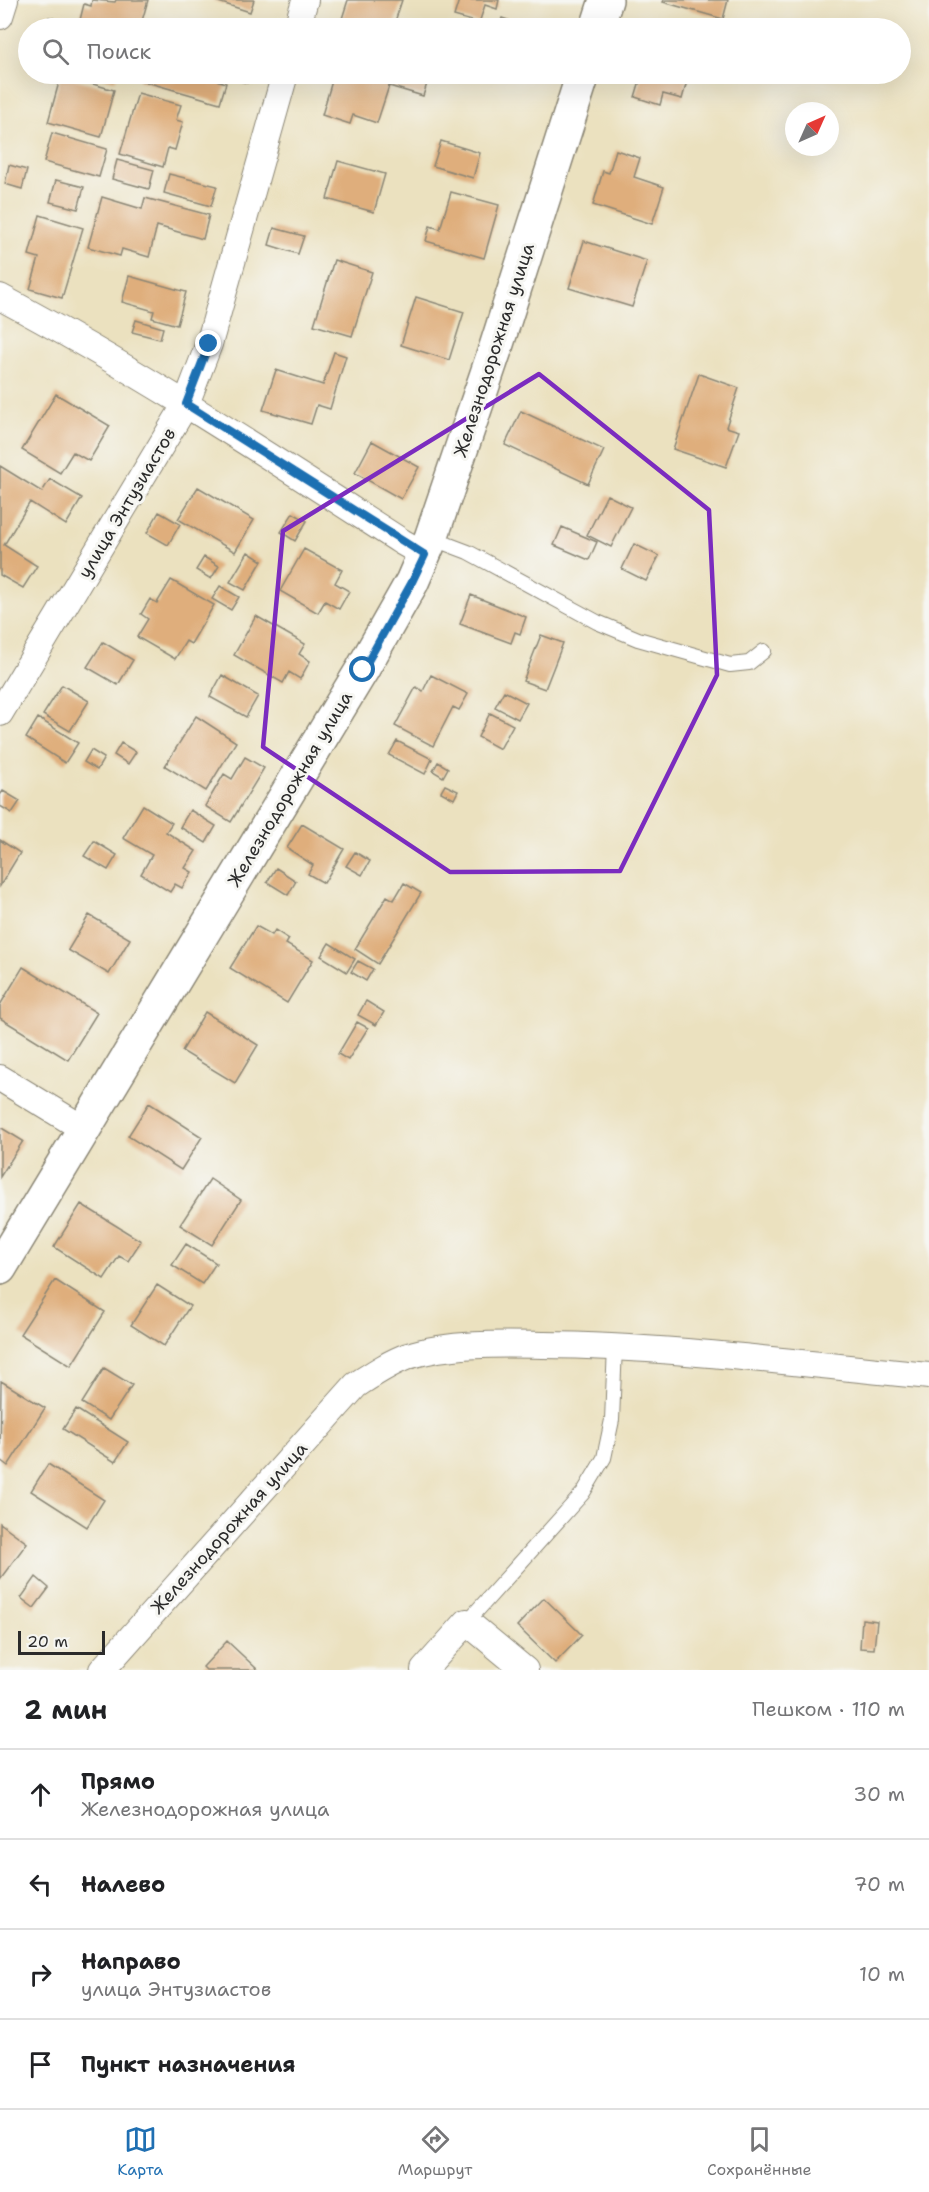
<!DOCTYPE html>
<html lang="ru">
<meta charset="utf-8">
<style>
:root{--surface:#fff;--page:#f6f6f6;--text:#202124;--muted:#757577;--line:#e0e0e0;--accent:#1f6fb2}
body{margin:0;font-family:"Shantell Sans",sans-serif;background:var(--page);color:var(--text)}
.compass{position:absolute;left:785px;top:102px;width:54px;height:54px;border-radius:50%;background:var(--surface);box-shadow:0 6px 24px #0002;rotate:45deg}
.scale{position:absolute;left:18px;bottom:15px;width:87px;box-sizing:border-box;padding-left:6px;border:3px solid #2b2b2b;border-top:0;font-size:16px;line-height:21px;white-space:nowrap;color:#2b2b2b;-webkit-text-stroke:4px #f6f6f2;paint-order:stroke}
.stop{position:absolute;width:18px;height:18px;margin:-14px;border:4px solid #1f6fb2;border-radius:50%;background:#fff}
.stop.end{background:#1f6fb2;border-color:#fff;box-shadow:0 2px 6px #0008}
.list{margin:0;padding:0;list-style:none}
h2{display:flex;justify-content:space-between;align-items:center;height:78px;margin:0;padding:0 24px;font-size:26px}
h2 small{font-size:20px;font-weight:400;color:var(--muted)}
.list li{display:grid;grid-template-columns:39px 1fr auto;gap:18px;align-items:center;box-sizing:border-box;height:90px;padding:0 24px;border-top:2px solid var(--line)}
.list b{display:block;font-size:22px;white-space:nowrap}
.list p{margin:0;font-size:20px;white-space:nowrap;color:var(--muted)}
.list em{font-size:20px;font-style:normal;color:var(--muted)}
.icon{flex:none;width:33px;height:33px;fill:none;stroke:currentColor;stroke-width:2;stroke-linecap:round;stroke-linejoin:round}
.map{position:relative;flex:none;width:929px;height:1670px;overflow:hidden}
.search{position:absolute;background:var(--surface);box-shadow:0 6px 24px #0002;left:18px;right:18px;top:18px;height:66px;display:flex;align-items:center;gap:15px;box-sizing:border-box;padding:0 21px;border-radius:33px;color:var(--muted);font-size:22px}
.sheet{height:438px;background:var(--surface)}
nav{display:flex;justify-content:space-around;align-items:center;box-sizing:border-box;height:84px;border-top:2px solid var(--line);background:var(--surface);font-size:16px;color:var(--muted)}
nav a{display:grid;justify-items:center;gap:3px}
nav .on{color:var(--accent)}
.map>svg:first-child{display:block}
.building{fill:#dfae7c}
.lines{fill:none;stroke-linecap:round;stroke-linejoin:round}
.service-casing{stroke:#8b8675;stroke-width:16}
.minor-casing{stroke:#8b8675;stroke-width:28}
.tertiary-casing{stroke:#8b8675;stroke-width:36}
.service{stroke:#fff;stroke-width:14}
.minor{stroke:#fff;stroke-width:26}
.tertiary{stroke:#fff;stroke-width:33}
.route{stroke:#1f6fb2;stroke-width:8}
.marked{fill:none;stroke:#7b2cbf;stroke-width:4.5;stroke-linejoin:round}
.labels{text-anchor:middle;stroke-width:6;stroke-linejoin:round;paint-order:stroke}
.street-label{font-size:18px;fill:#2b2b2b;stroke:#f6f6f2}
</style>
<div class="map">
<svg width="929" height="1670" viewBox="0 0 929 1670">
<rect width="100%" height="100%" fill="#f6f6f2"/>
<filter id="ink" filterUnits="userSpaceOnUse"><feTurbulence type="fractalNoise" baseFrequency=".0167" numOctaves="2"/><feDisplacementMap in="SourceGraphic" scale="12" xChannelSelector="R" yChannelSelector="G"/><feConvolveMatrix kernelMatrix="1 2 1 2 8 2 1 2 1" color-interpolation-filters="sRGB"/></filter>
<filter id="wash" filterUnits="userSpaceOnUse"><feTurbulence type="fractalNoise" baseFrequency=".008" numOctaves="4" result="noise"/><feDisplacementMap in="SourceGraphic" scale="24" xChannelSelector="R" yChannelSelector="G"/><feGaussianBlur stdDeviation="1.35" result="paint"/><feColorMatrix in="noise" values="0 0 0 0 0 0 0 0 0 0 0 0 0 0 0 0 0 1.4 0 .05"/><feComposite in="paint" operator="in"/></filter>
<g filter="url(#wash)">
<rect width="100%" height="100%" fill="#ebe1bf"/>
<g id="blocks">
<!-- building -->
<path class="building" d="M92 0 115 2 116 0H148L140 28H78L84 4 91 6Z
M212 0H254L250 12Z
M348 0H402L393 28H339Z
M459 0H499L497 9 485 5 479 23 454 16Z
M664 0H728L723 19 663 2Z
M49 17 63 21 61 28H46Z
M502 18 516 23 515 28H489L490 23 499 26Z
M91 74H117L115 81Z
M141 74H196L226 83 220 103 139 80Z
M216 74H250L247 83Z
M334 74 356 76V74H430L423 96 389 86 377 123 353 115 350 124 322 115Z
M642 74H689L682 99 663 94 660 105 635 97Z
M61 75 114 90 101 137 48 122Z
M138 93 181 105 176 120 183 122 175 150 168 148 163 167 120 154Z
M52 133 107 149 99 177 44 162Z
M441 141 480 153 473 178 433 166Z
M616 150 640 158 634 177 664 187 652 224 593 205 603 171 609 173Z
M117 160 154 170 149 189 112 179Z
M338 161 385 174 374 212 327 199Z
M9 165 27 170 22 189 5 184Z
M169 174 217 186 211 206 164 193Z
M56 180 84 187 78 209 50 202Z
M451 192 499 205 484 258 426 241 430 226 440 229Z
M102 197 142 209 145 198 209 215 203 239 157 226 149 257 122 249 120 256 88 247Z
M40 215 83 228 62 298 30 289 39 258 29 255Z
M274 228 304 236 298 254 269 245Z
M584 241 647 261 632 307 569 288Z
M334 260 372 272 352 336 314 325Z
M129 276 186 292 177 325 152 318 154 311 122 302Z
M416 297 464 312 449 360 401 345Z
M136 320 163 328 160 339 132 332Z
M334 352 346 356 330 409 317 405 311 424 263 410 276 370 323 385Z
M699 374 739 388 726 427 739 431 726 467 673 449Z
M56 394 110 426 89 461 73 452 60 473 22 450Z
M521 411 604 450 588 484 505 445Z
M372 441 419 467 401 499 355 473Z
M0 466 42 492 50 479 82 498 66 525 30 502 4 545 37 566 23 588 0 575Z
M198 487 254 520 235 552 178 519Z
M607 495 631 507 611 547 587 535Z
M159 512 180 524 168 545 147 533Z
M293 513 307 521 295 541 281 532Z
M562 527 597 542 589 560 554 545Z
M634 544 659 556 646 581 622 569Z
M304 549 342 570 335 583 349 591 339 609 325 601 318 613 280 591Z
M248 552 262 561 245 590 230 582Z
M204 557 219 566 211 579 196 570Z
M171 580 214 605 191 644 186 641 175 659 137 637 148 619 141 614 150 599 157 603Z
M220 586 239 597 231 610 212 599Z
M471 595 526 617 520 634 515 632 511 643 460 624Z
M256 616 305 644 299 654 310 661 300 679 289 672 283 683 234 655Z
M541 635 563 643 545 689 523 681Z
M103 642 133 660 118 685 87 667Z
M222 675 258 696 246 717 210 697Z
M431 675 468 694 459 710 453 707 433 746 395 726 416 687 423 691Z
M62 685 89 701 70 731 43 715Z
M504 691 527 703 518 719 495 707Z
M490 713 513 725 500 749 478 737Z
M196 716 236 742 206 791 165 766Z
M38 718 78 743 65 763 26 738Z
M397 741 432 759 425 774 389 755Z
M121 743 136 752 128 764 114 755Z
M91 750 104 758 97 770 84 762Z
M245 757 264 768 231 822 205 806 224 774 232 779Z
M438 762 448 768 443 777 433 771Z
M445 785 458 791 454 799 441 792Z
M3 791 20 801 12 813 0 806V795Z
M143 805 172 823 166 832 196 851 185 868 192 872 182 888 175 884 170 892 141 874 152 855 123 838Z
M190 810 216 826 206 843 180 827Z
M302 824 344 849 324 883 308 874 313 865 287 848Z
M0 840 20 853 0 886Z
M94 841 117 855 108 870 84 856Z
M355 852 370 861 362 875 346 866Z
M276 868 296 881 288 895 267 882Z
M404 883 421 893 378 964 355 949 387 896 394 900Z
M89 915 130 939 109 974 68 950Z
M256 926 272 935 275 930 289 939 286 944 313 960 287 1003 230 968Z
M329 943 355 959 347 972 321 956Z
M358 961 373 969 366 981 351 972Z
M23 967 97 1013 68 1060 0 1018V1005Z
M366 1001 384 1012 376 1025 358 1015Z
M205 1012 258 1045 235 1083 182 1051Z
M357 1022 368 1028 348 1060 338 1054Z
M149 1103 202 1137 181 1170 128 1136Z
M0 1127 23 1141 0 1177Z
M210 1179 241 1200 212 1245 180 1225Z
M81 1204 141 1241 128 1261 119 1256 104 1279 54 1247Z
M186 1244 216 1263 202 1284 172 1265Z
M55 1280 105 1312 71 1366 20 1334Z
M157 1285 190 1306 164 1346 131 1325Z
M104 1368 132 1385 109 1420 82 1403Z
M1 1381 45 1408 8 1466 0 1460Z
M76 1409 128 1442 115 1462 63 1429Z
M48 1464 104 1500 87 1527 31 1491Z
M0 1523 27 1543 0 1579Z
M36 1577 49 1588 34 1608 21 1598Z
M544 1598 582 1635 555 1663 517 1626Z
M862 1619 877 1621 874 1649 860 1648Z
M227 1641 258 1670H206L203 1667Z"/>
</g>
</g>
<g filter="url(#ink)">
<use href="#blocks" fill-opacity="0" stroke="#8b8675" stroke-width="1.5"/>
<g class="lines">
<!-- service casing -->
<g class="service-casing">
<path id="service" d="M431 538 468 552 597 622 638 639 730 665 749 663 764 651
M467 1622 583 1493 604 1458 612 1420 615 1346"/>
</g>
<!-- minor casing -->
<g class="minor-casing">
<path id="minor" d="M0 16 5 0
M297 28 305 0
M0 297C139 371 270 457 402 542L425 555
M0 713 186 404 209 344 285 74
M0 1078 84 1129
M102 1670 356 1385C373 1374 389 1363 408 1356 448 1343 501 1344 543 1345 672 1346 801 1364 929 1376
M424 1670 467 1622 525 1670"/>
</g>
<!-- tertiary casing -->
<g class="tertiary-casing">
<path id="tertiary" d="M597 28 606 0
M0 1268 362 670 412 582 431 538 496 347 583 74"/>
</g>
<!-- service -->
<use href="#service" class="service"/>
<!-- minor -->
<use href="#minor" class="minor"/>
<!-- tertiary -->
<use href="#tertiary" class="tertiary"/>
</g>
</g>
<g class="lines" filter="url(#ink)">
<!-- route -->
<path class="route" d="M209 344 186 404 425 555 412 582 363 670"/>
</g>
<!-- marked area -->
<path class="marked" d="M539 374 709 510 717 675 620 871 450 872 263 747 283 531Z"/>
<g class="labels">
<!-- street labels -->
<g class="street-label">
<text transform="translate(494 350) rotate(-72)" y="6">Железнодорожная улица</text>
<text transform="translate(127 503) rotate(-59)" y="6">улица Энтузиастов</text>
<text transform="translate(290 789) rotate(-59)" y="6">Железнодорожная улица</text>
<text transform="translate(229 1528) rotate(-48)" y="6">Железнодорожная улица</text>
</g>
</g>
</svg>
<svg class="compass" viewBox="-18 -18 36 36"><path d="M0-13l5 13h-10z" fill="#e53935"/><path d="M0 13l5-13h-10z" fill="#757577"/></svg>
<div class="scale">20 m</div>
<div class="stop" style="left:363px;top:670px"></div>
<div class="stop end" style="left:209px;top:344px"></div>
<div class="search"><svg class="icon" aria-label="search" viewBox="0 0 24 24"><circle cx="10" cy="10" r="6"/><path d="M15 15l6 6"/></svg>Поиск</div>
</div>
<section class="sheet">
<h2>2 мин<small>Пешком · 110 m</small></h2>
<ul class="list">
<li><svg class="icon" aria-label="ahead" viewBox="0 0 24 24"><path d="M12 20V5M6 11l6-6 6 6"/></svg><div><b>Прямо</b><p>Железнодорожная улица</p></div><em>30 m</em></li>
<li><svg class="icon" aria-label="left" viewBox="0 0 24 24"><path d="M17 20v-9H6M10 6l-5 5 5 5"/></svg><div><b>Налево</b></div><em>70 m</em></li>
<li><svg class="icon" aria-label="right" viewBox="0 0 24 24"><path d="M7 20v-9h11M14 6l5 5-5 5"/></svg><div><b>Направо</b><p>улица Энтузиастов</p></div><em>10 m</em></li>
<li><svg class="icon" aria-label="arrive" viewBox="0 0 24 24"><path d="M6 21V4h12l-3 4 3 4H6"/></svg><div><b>Пункт назначения</b></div></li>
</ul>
</section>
<nav>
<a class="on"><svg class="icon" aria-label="map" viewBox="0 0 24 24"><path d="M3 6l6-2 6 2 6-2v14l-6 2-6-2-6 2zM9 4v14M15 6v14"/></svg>Карта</a>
<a><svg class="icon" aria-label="directions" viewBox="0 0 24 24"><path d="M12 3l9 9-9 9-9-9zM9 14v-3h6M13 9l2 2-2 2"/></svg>Маршрут</a>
<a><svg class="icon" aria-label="saved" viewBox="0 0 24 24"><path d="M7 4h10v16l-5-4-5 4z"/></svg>Сохранённые</a>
</nav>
